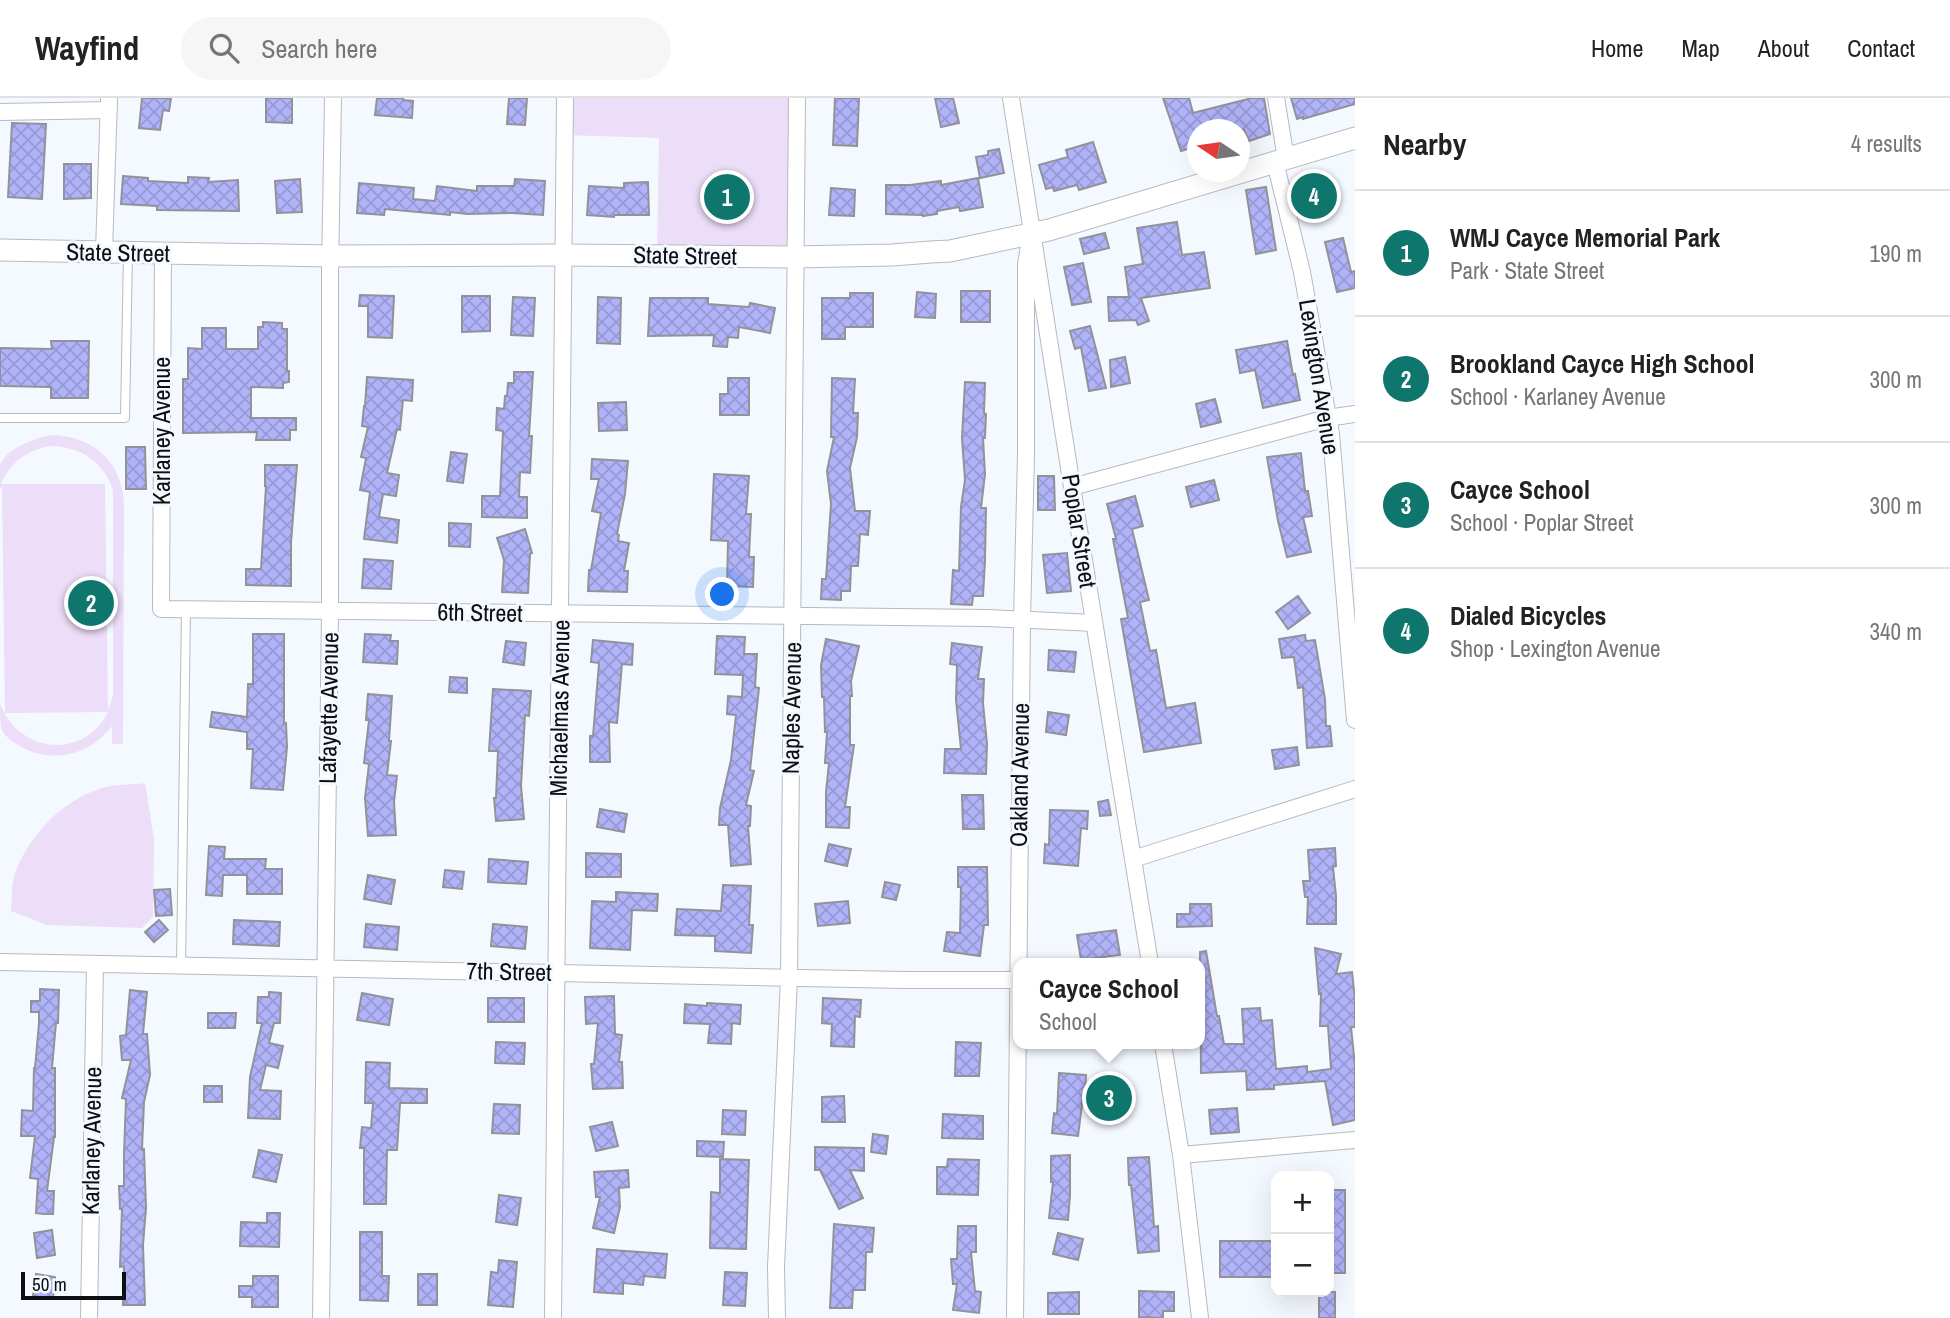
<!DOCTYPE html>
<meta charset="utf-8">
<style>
:root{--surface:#fff;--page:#f6f6f6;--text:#222;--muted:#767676;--line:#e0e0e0;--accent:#0f766e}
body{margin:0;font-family:"Archivo Narrow",sans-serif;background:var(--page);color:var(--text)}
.controls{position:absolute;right:21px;bottom:21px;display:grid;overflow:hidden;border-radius:14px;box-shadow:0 7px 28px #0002}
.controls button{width:63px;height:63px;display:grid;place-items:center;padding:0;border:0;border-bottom:2px solid var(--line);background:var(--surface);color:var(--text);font:35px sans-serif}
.compass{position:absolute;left:1187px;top:21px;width:63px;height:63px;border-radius:50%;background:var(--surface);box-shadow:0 7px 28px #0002;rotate:283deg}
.scale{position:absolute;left:21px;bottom:18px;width:105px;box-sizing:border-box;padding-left:7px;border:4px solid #0e0f11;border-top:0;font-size:19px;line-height:24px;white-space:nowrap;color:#0e0f11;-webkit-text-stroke:5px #f4f9ff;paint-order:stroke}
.you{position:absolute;left:723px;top:497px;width:24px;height:24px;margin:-18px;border:5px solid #fff;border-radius:50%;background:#1a73e8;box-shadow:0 0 0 10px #1a73e833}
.badge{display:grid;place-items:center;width:46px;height:46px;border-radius:50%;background:var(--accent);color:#fff;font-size:23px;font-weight:700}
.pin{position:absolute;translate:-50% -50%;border:4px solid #fff;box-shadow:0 2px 7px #0006}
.popup{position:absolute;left:1013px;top:860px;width:192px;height:91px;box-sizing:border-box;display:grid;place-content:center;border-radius:14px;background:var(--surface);filter:drop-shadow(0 2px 5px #0005);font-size:23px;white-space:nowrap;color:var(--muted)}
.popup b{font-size:26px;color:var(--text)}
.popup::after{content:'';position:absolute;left:50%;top:100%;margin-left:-14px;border:14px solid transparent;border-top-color:var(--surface)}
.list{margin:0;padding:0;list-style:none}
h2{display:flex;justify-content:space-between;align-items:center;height:91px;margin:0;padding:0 28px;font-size:30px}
h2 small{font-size:23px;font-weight:400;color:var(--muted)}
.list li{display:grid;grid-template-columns:46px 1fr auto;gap:21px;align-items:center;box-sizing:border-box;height:126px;padding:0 28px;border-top:2px solid var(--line)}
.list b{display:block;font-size:26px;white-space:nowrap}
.list p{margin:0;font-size:23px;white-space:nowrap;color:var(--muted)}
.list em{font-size:23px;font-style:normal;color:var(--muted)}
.icon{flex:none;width:38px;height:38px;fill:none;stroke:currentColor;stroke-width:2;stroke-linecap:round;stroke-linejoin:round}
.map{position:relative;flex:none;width:1355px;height:1220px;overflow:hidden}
header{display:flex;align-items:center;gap:42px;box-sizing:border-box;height:98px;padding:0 35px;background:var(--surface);border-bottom:2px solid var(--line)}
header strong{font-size:33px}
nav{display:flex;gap:38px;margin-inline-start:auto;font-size:24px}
.search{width:490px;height:63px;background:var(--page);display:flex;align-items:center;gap:18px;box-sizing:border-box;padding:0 24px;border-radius:38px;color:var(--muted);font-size:26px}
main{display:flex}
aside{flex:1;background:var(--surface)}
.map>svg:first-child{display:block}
.green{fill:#ecddf8;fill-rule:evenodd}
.building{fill:url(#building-cross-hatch);stroke:#929298;stroke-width:2}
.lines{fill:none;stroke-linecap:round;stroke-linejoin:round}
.lane-casing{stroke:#b6babf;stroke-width:10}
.street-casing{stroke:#b6babf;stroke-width:18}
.secondary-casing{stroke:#b6babf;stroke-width:23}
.lane{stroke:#fff;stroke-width:8}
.street{stroke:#fff;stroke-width:16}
.secondary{stroke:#fff;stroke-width:21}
.labels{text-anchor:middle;stroke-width:6;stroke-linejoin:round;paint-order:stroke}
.street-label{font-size:24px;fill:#0e0f11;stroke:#f4f9ff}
</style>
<header>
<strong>Wayfind</strong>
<div class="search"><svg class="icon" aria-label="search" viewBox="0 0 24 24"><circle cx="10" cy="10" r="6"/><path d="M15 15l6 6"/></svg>Search here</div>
<nav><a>Home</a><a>Map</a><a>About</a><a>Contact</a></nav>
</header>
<main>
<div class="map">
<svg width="1355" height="1220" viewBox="0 0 1355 1220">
<defs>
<pattern id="building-cross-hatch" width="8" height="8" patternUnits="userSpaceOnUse" patternTransform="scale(1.75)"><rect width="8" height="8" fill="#b0b3f8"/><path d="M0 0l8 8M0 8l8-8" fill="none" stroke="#9699d4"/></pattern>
</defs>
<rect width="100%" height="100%" fill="#f4f9ff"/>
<!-- green -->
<path class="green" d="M565 0H797L794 159 657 158 659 40 565 37Z
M51 337C94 338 123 365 124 407L123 646H112V628C91 656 55 666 23 650 16 646 6 640 2 632 0 625 0 613 0 605 17 655 84 663 108 614L5 615 2 388 0 391C0 384 0 375 0 368 4 351 36 340 51 337ZM50 348C80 348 104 364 113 392V597L108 613 105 386H1C10 365 27 352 50 348Z
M145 685 154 741 153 819 142 830 47 827 11 813C12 801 11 786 15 775 30 736 62 703 102 690 115 686 131 687 145 685Z"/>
<!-- building -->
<path class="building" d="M142 0H171L169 13 163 12 160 32 139 30Z
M266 0H292V25L266 24Z
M377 0H403V2L413 3 412 20 375 17Z
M509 0H527L525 27 507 26Z
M835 0H859L857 48 833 47Z
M935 0H953L959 25 941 29Z
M1163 0H1189L1193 15 1252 0H1264L1270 36 1249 43 1244 32H1198V48L1181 53Z
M1291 0H1355V6L1303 21V19L1297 21Z
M12 25 46 26 42 101 8 99Z
M1093 44 1106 84 1079 92 1077 87 1054 93 1053 89 1046 91 1039 67 1068 59 1066 52Z
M999 51 1004 75 980 80 976 59 988 57V53Z
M64 66H91V100L64 101Z
M1321 76 1330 115 1308 120 1299 81Z
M123 78 148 80V83L188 85V79L209 80 208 84 238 82 239 113 157 112V108L121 106Z
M978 80 983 109 960 113 959 109 937 113V116L923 118V117L886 116V87H910L941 83V87Z
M300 81 302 114 277 115 275 83Z
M515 81 545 83 543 117 512 115 467 116 450 114V117L385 111 384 117 357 115 359 85 414 90 413 101 435 103 437 88 477 93V88H514Z
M648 84 649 117H614V119L587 117 589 88 624 90V85Z
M1266 89 1276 152 1256 156 1246 92Z
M831 90 855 92 854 118 829 117Z
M1177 124 1182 157 1204 154 1210 190 1141 200 1149 223 1138 227 1136 222 1109 223 1108 199H1129L1125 169 1143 166 1137 130Z
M1105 135 1109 150 1084 156 1080 141Z
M1343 140 1351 174 1355 173V190L1337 194 1325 144Z
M1083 165 1091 204 1072 207 1064 169Z
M961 193H990V224H961Z
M917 194 936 196 935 220 915 219Z
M850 195H873V229H845V241H822V200H850Z
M360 197 394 198 392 240 368 239V208H359Z
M462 198H490V233L462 234Z
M513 199 535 200 533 238 511 237Z
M598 199 621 200 620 246 597 245Z
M650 200H708V206L749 209 750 205 775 210 770 235 739 229 738 240 728 239 727 249 713 248 714 237 648 238Z
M263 224 282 225V231H287V273H289V284L283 285V290L251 289V320H296V332H290V342H256L257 334 183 335V281H188V250L202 251V230H226V251H258V229H263Z
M1090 228 1106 290 1089 293 1081 249 1075 251 1070 233Z
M51 243H89L88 300H51V289L0 288V250L52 251Z
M1287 243 1293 277 1295 276 1300 302 1263 310 1255 272 1240 275 1236 252Z
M1125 259 1130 285 1111 289 1110 262Z
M514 274H533L529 338H532L530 375 520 374 519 399H527V420L482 419V398H500L503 333 496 332 497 310 504 311 505 298H507L508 285H514Z
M367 279 413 282 412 303 403 302 400 332 397 331 387 375 399 377 396 398 383 396 379 419 399 422 397 445 364 441 370 394 360 392 366 360 361 359 368 329 362 328 364 308H365Z
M728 280H749V317H720V296H728Z
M832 280 855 281 853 315H858L857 339 850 370 855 413H870L868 437 860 436 858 468H851L850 493H841V502L821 501 822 481H826L831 406 827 373 834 339H831Z
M965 284 985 285 984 315 986 316 985 340H983L985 376 981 410H986L985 463 983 498H973L972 507 951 506 953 472 959 473 961 409 965 382 962 340Z
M1215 301 1221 324 1201 329 1196 306Z
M626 304 627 332 599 333 598 305Z
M126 349H145L146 391H126Z
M451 354 467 356 463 385 447 383Z
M1301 355 1305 393H1308L1312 418 1303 419 1311 454 1287 459 1278 423 1267 359Z
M592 361 628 363 625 396 617 436 619 437 618 443 629 445 624 473H628L627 494 588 493 589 472H591L601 415 592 413 599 381H591Z
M265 367H297L291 445V488L246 487V471H261L266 388H265Z
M714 376 749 378 746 416H751L749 459H754L753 489 727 488 728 443 711 442Z
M1038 378H1054L1055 412H1038Z
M1214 382 1219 402 1191 409 1186 389Z
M1135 398 1143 428 1132 431 1149 502 1140 504 1150 553 1156 552 1166 610 1195 605 1201 645 1144 654 1121 521 1128 520 1113 441H1116L1107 406Z
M449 425 471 426 470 449 449 448Z
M525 431 532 455 530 456 528 495 502 494 504 462 497 440Z
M1067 455 1071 493 1047 495 1043 457Z
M364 461 393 463 391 491 362 490Z
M1298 498 1310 515 1288 531 1276 514Z
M253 536H284V626L286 625 287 649 283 692 251 690 253 651H247V634L210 629 212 614 247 619 248 586H253Z
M365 536 391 537 390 543H398L397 566 363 564Z
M1305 537 1306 543 1315 542 1325 601 1326 628H1330L1332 648 1307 650 1303 589 1298 590 1294 559 1282 560 1279 541Z
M717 538 745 539 744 556H757L755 589 759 590 750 672 754 673 746 707 751 708 750 728H748L751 766 731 768 728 727H719L720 710 731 662 736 617 727 616 728 598 742 599 743 577 715 576Z
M826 541 859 548 851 583 852 598H850V647H854L845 709H850L849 730 826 729V694L829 665H825L827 634H825L824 599H822L821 567Z
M593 542 633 546 632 567 622 566 617 625 609 624 610 664H590V638H593L599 565 591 564Z
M506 543 526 545 524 567 503 564Z
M952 545 982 549 978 581H984L983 605 987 646 986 676 944 675 945 651H961L956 602 957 567 950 566Z
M1049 552 1076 554 1074 574 1048 572Z
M450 579 467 580V595L449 594Z
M493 591 531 593 529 618 525 617 521 688 524 721 496 723 494 700H496L498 653H489Z
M368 596 392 598 389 643H391L387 677 397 678 394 704 396 737 368 738 365 700 369 666 364 665 369 622H366Z
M1048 614 1069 617 1066 637 1046 634Z
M1297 649 1299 667 1275 671 1272 652Z
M962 697H983L984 731H963Z
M1108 702 1111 717 1100 718 1098 704Z
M600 711 627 716 624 734 597 729Z
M1050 712 1088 713 1087 731 1081 730 1078 768 1044 765 1045 746 1049 747Z
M829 746 851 751 847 768 825 763Z
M209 748 225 749 224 761H266L265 771H282V796H247V777H223L222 798 206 797Z
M1335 750 1336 768 1333 769 1336 798V826H1307L1308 799H1305L1303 783H1310L1308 752Z
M586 755 621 756V779H586Z
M489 761 528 764 526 786 488 784Z
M958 769H987L988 827H984L980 858 944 853 947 834 960 835 961 789H958Z
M445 772 464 774 462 791 443 789Z
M368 777 395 782 391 806 364 801Z
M885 784 900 787 896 802 882 799Z
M723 787 751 788 749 827H753L751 855 715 853V838L675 837 677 811 721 813Z
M170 791 172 817 156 818 154 792Z
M616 794 658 796 657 813 632 812 630 852 590 850 592 803 616 804Z
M848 803 850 825 818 828 815 806Z
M1190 806H1211L1212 828 1177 829V816H1190Z
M159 822 168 832 154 844 145 834Z
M234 822 280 824 279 848 233 846Z
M366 826 399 829 397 852 364 849Z
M493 826 527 829 525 851 491 848Z
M1116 832 1120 857 1081 862 1077 837Z
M1315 850 1341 856 1336 876 1352 874 1355 902V929H1351L1355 968V1022L1333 1027 1325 983 1274 987V991L1247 992 1246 973 1201 975 1200 854 1206 853 1217 918H1219L1224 946H1244L1242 911 1260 910 1261 923 1272 922 1276 971 1307 968V974L1331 971 1328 928H1320L1321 895 1319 896Z
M40 891 59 892 58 925H56L52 970H55V1039H54L47 1093H54L53 1116H44L36 1115 38 1081 30 1080 35 1038H21L22 1012 33 1013 34 970H35L39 925V914H31V903H40Z
M130 892 147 894 143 936H147L150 977 144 1004 142 1051H144L146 1110 143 1147 145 1207H123L124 1168 120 1169 122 1111H120L119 1088H124V1056L126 1001 122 1000 131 962H122L120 938 126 937Z
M269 894 281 895 280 925H274L269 945 283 948 278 970 266 967 260 992 281 993 280 1021 248 1020 250 979 262 925H257L258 899H269Z
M362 895 393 901 389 927 357 922Z
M614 898 615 936 622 937 619 964H622L623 990 593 991 591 966H594L598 925 586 926 585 899Z
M488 900H524V924H488Z
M823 900 861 902 860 919 855 918 854 949 831 948 832 926 822 925Z
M707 905 741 907 740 926 732 925 731 946 708 945 710 926 684 925 685 906 707 908Z
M208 915H236L235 930H208Z
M496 944 525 945 524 966 495 965Z
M956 944 981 945 979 978H955Z
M366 964 390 965 389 990 427 991V1005H400L397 1052H387L386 1106H364V1050H360L362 1029 371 1030 373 1005H365Z
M1059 975 1086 977 1085 999H1083L1078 1038 1052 1035 1054 1015 1057 1016Z
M204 988H222V1004H204Z
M844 998 845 1024H822V999Z
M494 1006 520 1007 519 1036 492 1035Z
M1237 1010 1239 1034 1211 1036 1209 1012Z
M723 1012 746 1013 745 1037 722 1036Z
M943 1016 983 1018V1041L942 1040Z
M612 1024 618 1048 596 1053 590 1029Z
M873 1036 888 1038 886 1056 871 1054Z
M697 1043 724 1044 723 1059 697 1058Z
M815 1049 864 1050V1073L850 1072 863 1100 839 1111 820 1072H815Z
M259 1052 282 1057 276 1084 253 1079Z
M1070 1057V1097L1068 1122 1049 1120 1053 1084H1051V1058Z
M1149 1059 1154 1129 1158 1128 1159 1153 1138 1155 1131 1087H1129L1128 1060Z
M720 1061 749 1062 746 1151 710 1150 711 1094 720 1095Z
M948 1061 979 1062 978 1097 937 1096V1069H947Z
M628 1072 629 1089 619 1090 620 1109 614 1135 593 1130 600 1099H596L594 1074Z
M1329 1092H1345V1175H1329Z
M499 1097 521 1100 517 1127 496 1124Z
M267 1115H280L279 1149 240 1148 241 1124 267 1125Z
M834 1126 874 1130 872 1154H866L865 1192H853L852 1210H830Z
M958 1128H976V1154H971L975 1193 981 1194 979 1215 953 1212 957 1186H953L951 1161H957Z
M52 1132 55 1157 37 1160 34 1135Z
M360 1134H382V1178H389L388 1203 360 1202Z
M1058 1135 1083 1141 1078 1162 1053 1156Z
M1220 1143H1276V1179H1220Z
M597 1151 667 1156 665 1180 644 1178 643 1187 623 1185V1196L594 1194Z
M499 1162 517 1164 513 1209 488 1207 491 1174 498 1175Z
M725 1174 747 1175 745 1208 723 1207Z
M36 1176 55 1179 53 1201 33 1198Z
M418 1176H437V1207H418Z
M253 1178H278V1209H252V1199H239V1188H253Z
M1139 1193 1174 1194V1213H1163V1220L1139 1219Z
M1079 1194V1216H1048V1195Z
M1319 1194H1335V1220H1319Z"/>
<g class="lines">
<!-- lane casing -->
<g class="lane-casing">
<path id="lane" d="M0 320H125L128 155
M181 868 186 511"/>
</g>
<!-- street casing -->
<g class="street-casing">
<path id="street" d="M1011 0 1072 389 1150 865
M1276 0 1286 61
M0 14 109 12
M1275 64 1302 174 1331 336 1355 622
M104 154 109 0
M163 156 161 511 988 520 1094 525
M1072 389 1327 320 1355 316
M1133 761 1355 691
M0 864 905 882H1018
M1163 946 1181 1057 1200 1220
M1181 1057 1355 1042
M89 1220 95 866
M321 1220 330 513V175L333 0
M553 1220 565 0
M777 1220 776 1169 789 880 797 0
M1015 1220 1022 522 1026 356V167L1031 135"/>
</g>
<!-- secondary casing -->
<g class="secondary-casing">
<path id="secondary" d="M0 152 330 158 563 157 794 159 892 157 931 154 950 153 1049 132 1355 40"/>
</g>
<!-- lane -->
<use href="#lane" class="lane"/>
<!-- street -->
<use href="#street" class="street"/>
<!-- secondary -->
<use href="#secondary" class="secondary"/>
</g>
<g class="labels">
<!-- street labels -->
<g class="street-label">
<text transform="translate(118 155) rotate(1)" y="8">State Street</text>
<text transform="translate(685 158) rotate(1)" y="8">State Street</text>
<text transform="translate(1319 279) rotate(81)" y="8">Lexington Avenue</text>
<text transform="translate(162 333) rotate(-90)" y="8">Karlaney Avenue</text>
<text transform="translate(1079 433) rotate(81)" y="8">Poplar Street</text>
<text transform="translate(480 515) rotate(1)" y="8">6th Street</text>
<text transform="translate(329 610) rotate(-89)" y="8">Lafayette Avenue</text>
<text transform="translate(560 610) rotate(-89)" y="8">Michaelmas Avenue</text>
<text transform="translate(792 610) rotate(-89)" y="8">Naples Avenue</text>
<text transform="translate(1020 677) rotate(-89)" y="8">Oakland Avenue</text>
<text transform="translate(509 874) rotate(1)" y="8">7th Street</text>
<text transform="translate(92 1043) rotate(-89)" y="8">Karlaney Avenue</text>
</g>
</g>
</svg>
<div class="controls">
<button>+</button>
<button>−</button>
</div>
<svg class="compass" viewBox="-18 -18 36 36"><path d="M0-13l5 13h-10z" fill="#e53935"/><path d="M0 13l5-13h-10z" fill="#767676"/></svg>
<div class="scale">50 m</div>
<div class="you"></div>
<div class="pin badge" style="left:727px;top:99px">1</div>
<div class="pin badge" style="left:91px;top:505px">2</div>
<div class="pin badge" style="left:1109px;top:1000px">3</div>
<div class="popup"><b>Cayce School</b>School</div>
<div class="pin badge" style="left:1314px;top:98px">4</div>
</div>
<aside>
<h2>Nearby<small>4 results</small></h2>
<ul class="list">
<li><span class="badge">1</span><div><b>WMJ Cayce Memorial Park</b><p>Park · State Street</p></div><em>190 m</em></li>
<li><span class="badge">2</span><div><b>Brookland Cayce High School</b><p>School · Karlaney Avenue</p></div><em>300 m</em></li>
<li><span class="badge">3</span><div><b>Cayce School</b><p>School · Poplar Street</p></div><em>300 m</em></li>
<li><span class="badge">4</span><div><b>Dialed Bicycles</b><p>Shop · Lexington Avenue</p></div><em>340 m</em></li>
</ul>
</aside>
</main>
